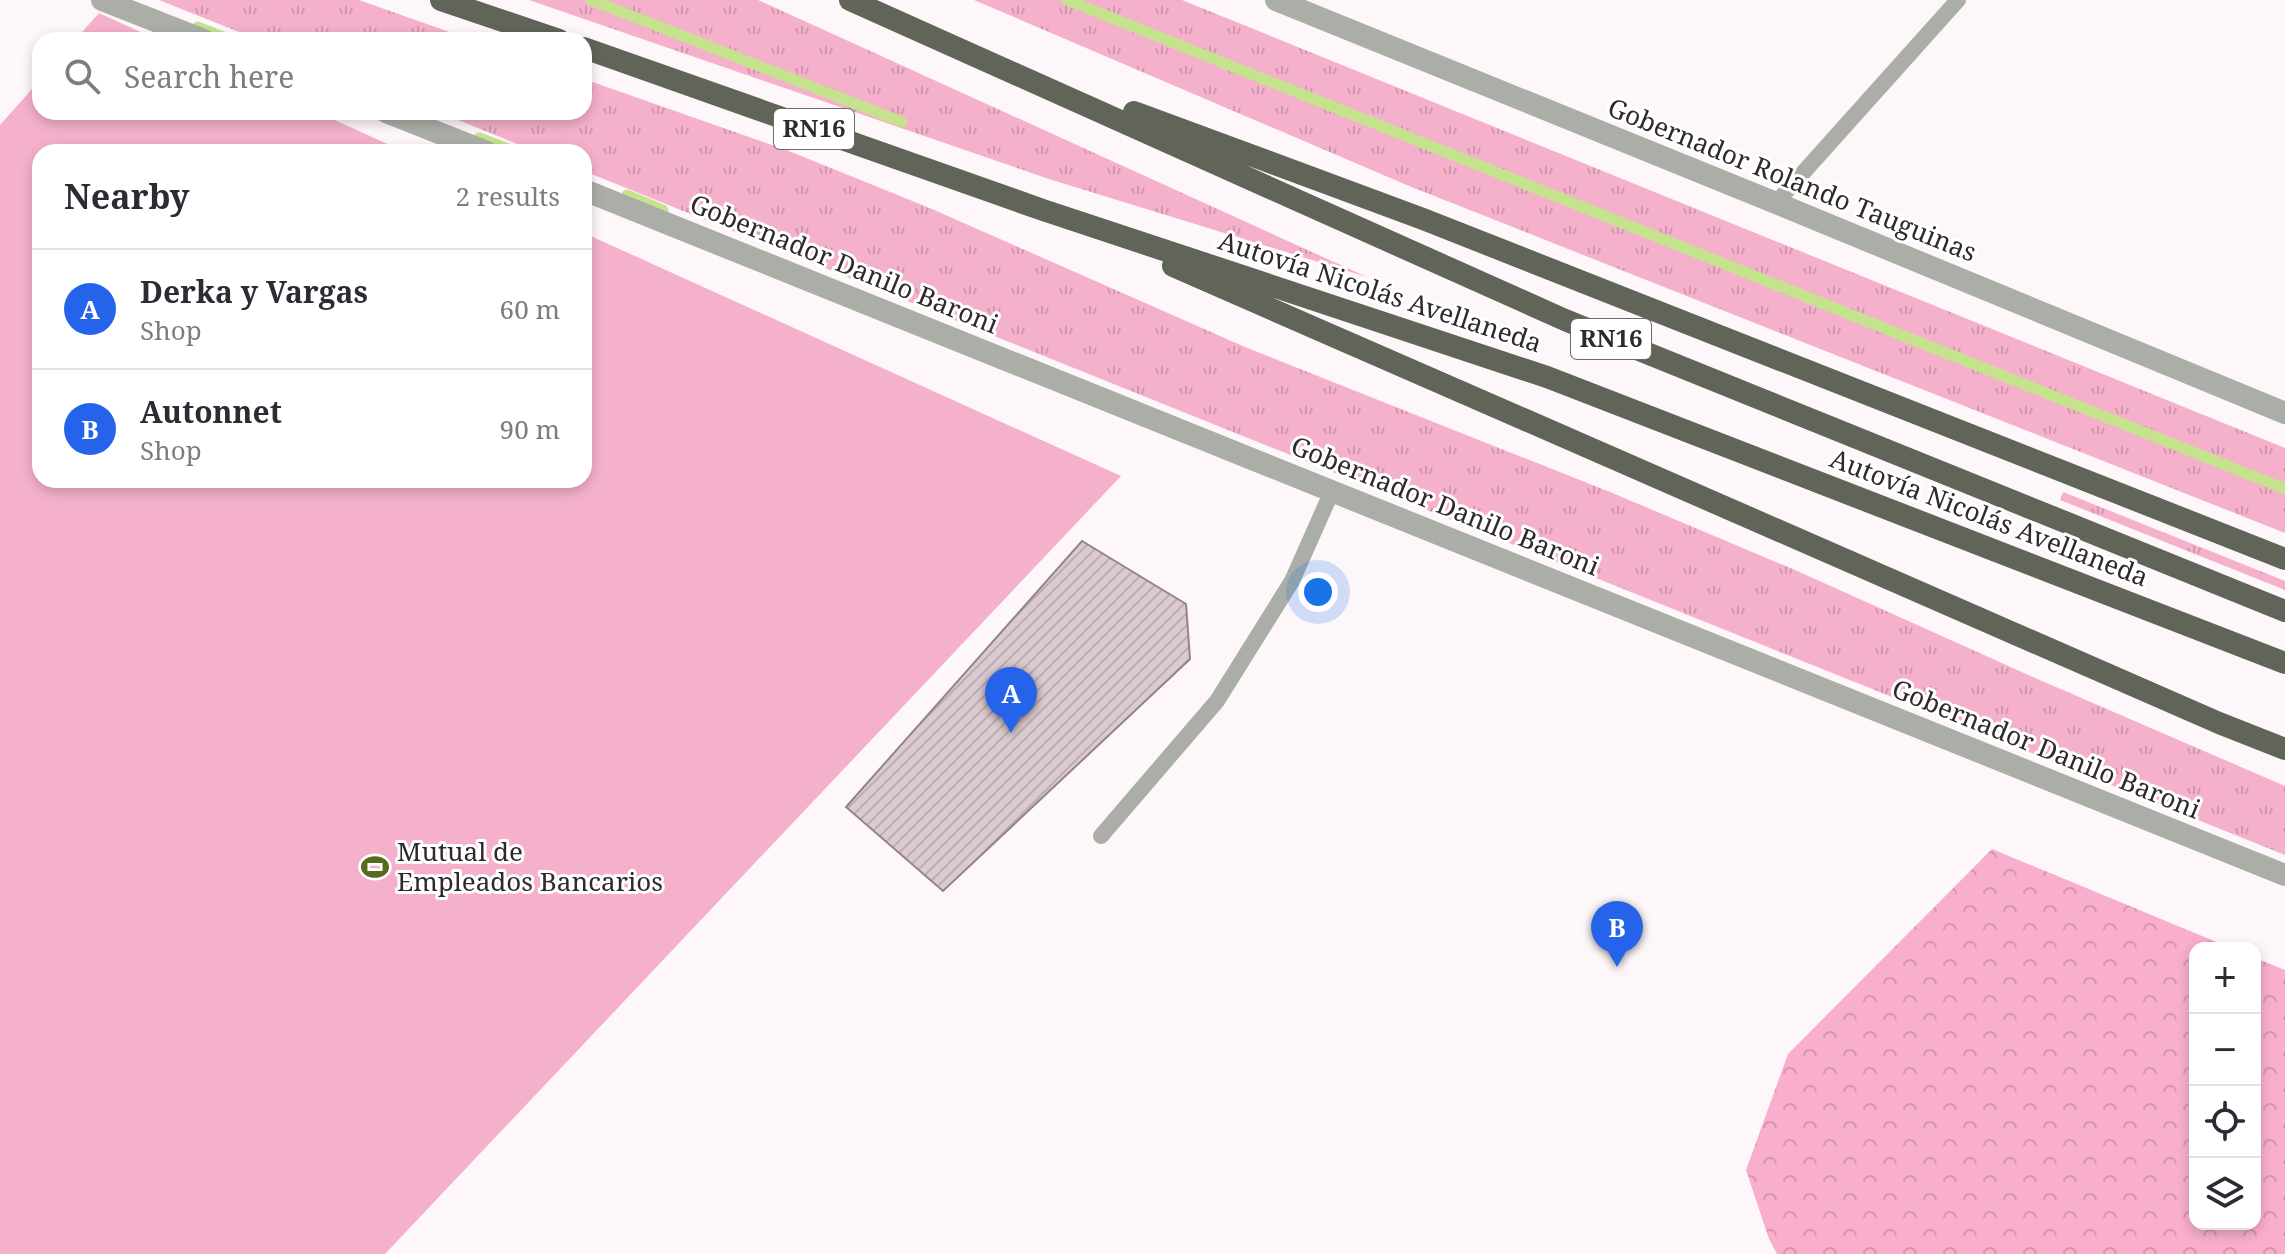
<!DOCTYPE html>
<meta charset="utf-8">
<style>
:root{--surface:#fff;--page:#f7f7f7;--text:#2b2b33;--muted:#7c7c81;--line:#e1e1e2;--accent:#2563eb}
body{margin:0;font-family:"Noto Serif",serif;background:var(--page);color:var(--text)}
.controls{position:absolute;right:24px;bottom:24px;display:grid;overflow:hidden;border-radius:16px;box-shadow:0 4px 12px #0003}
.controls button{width:72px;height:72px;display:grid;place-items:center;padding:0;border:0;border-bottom:2px solid var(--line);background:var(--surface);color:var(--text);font:40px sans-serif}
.you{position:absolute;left:1318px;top:592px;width:28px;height:28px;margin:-20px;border:6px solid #fff;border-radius:50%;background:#1a73e8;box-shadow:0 0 0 12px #1a73e833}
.badge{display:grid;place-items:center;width:52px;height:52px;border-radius:50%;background:var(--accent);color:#fff;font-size:26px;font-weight:700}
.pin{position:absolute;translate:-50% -66px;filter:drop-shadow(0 2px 4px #0008)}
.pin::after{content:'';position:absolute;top:42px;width:28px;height:24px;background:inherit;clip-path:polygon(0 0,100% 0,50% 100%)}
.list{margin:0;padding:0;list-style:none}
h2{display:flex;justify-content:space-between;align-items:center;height:104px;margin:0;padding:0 32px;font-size:34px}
h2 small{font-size:26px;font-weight:400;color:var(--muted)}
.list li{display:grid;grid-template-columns:52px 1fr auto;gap:24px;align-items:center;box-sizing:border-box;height:120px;padding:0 32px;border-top:2px solid var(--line)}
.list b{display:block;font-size:30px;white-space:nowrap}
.list p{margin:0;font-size:26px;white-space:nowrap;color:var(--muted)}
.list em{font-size:26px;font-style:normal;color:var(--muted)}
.icon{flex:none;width:44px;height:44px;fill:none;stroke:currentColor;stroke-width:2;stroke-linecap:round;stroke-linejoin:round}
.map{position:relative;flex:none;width:2285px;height:1254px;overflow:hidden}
.search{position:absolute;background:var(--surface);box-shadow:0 4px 12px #0003;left:32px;top:32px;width:560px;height:88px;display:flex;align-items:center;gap:20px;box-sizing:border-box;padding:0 28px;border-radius:24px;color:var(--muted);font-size:30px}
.panel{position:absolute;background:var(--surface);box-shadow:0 4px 12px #0003;left:32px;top:144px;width:560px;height:344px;border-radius:24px}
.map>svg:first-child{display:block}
.grass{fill:url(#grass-tufts)}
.forest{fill:url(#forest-crowns)}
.pitch{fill:#f5b0cc}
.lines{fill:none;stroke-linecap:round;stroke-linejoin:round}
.stream{stroke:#c5e38c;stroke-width:11}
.building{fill:url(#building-hatch);stroke:#93848a;stroke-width:2}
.service{stroke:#abada7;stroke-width:16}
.tertiary{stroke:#abada7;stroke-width:22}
.trunk{stroke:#606459;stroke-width:22}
.labels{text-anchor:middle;stroke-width:6;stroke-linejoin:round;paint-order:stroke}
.shield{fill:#fff;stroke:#6d696b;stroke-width:2}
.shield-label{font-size:24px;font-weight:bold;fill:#2f292b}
.street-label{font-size:26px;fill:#2f292b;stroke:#fff}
.poi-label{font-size:26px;fill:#2f292b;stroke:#fff;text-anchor:start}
</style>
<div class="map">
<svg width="2285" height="1254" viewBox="0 0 2285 1254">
<defs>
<pattern id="grass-tufts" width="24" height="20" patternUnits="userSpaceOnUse" patternTransform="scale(2)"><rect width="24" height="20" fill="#f5b0cc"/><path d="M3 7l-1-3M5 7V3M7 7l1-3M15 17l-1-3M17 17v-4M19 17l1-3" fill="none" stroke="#d297af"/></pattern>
<pattern id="forest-crowns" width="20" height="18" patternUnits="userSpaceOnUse" patternTransform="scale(2)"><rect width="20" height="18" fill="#f8aecc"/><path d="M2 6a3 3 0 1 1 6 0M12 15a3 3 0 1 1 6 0" fill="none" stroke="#d596af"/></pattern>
<pattern id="building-hatch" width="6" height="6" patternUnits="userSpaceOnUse" patternTransform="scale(2)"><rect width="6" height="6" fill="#dbcbd1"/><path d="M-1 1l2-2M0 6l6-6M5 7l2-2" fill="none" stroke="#bcaeb4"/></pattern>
</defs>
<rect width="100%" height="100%" fill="#fef7f9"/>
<!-- grass -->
<path class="grass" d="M159 0H359L472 40H259Z
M529 0H758L1367 277 1049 179Z
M974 0H1182L2285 448V533L1409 186Z
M584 79 789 151 932 209 1245 347 1610 492 1795 570 2042 681 2285 786V855L584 171V152H537L438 112H584Z
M2063 492 2285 581V590L2060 500Z"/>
<!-- forest -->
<path class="forest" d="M1992 849 2231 948H2195V1224H2255V958L2285 970V1254H1777L1769 1239 1746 1170 1788 1054Z"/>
<!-- pitch -->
<path class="pitch" d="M99 13 158 40H75Z
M40 80V112H317L405 152H40V480H584V233L1121 476 385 1254H0V125Z"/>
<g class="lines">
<!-- stream -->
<path class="stream" d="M591 0 902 122
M1067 0 2285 489
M198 27 231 40
M479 138 516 152
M627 195 663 210"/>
</g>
<!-- building -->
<path class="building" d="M1082 541 1186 604 1190 659 943 891 846 807Z"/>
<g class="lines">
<!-- service -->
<path class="service" d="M1776 203 1958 0
M1101 836 1217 701 1292 581 1332 491"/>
<!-- tertiary -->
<path class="tertiary" d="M102 0 204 40
M1276 0 1776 203 2285 413
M386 112 487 152
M584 190 2285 875"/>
<!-- trunk -->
<path class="trunk" d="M441 0 559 40
M850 0 1565 320 2285 611
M584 48 1043 210 1547 377 2285 663
M1134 112 1423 219 2285 559
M1173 266 2219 723 2285 749"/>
</g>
<!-- icons -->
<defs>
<g id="stadium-bare" transform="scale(2.16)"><path d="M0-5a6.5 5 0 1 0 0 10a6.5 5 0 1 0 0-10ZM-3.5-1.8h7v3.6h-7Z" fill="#546c1c" stroke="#fff" stroke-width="2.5" paint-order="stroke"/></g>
</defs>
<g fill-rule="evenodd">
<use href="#stadium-bare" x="375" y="867"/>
</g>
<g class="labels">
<!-- shield labels -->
<g class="shield">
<rect x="774" y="109" width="80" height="40" rx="6"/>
<rect x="1571" y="319" width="80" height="40" rx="6"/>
</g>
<g class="shield-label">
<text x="814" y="137">RN16</text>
<text x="1611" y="347">RN16</text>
</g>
<!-- street labels -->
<g class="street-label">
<text transform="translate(1792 180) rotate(22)" y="9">Gobernador Rolando Tauguinas</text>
<text transform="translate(844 264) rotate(22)" y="9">Gobernador Danilo Baroni</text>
<text transform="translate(1380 292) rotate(18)" y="9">Autovía Nicolás Avellaneda</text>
<text transform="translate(1445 506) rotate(22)" y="9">Gobernador Danilo Baroni</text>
<text transform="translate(1989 518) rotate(21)" y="9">Autovía Nicolás Avellaneda</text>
<text transform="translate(2046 749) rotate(22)" y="9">Gobernador Danilo Baroni</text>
</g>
<!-- poi labels -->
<g class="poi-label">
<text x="397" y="861">Mutual de<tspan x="397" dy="30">Empleados Bancarios</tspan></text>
</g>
</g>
</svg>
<div class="controls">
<button>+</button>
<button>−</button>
<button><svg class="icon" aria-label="locate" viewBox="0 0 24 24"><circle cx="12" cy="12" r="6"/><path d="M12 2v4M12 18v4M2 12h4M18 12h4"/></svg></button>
<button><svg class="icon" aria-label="layers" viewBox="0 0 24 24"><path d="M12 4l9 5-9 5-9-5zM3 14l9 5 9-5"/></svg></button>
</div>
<div class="you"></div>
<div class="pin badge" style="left:1011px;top:733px">A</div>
<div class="pin badge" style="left:1617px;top:967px">B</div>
<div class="search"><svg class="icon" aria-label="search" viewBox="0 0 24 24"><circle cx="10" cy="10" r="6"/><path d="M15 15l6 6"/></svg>Search here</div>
<section class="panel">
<h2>Nearby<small>2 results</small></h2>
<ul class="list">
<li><span class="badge">A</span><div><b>Derka y Vargas</b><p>Shop</p></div><em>60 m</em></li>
<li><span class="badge">B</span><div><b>Autonnet</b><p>Shop</p></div><em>90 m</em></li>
</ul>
</section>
</div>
